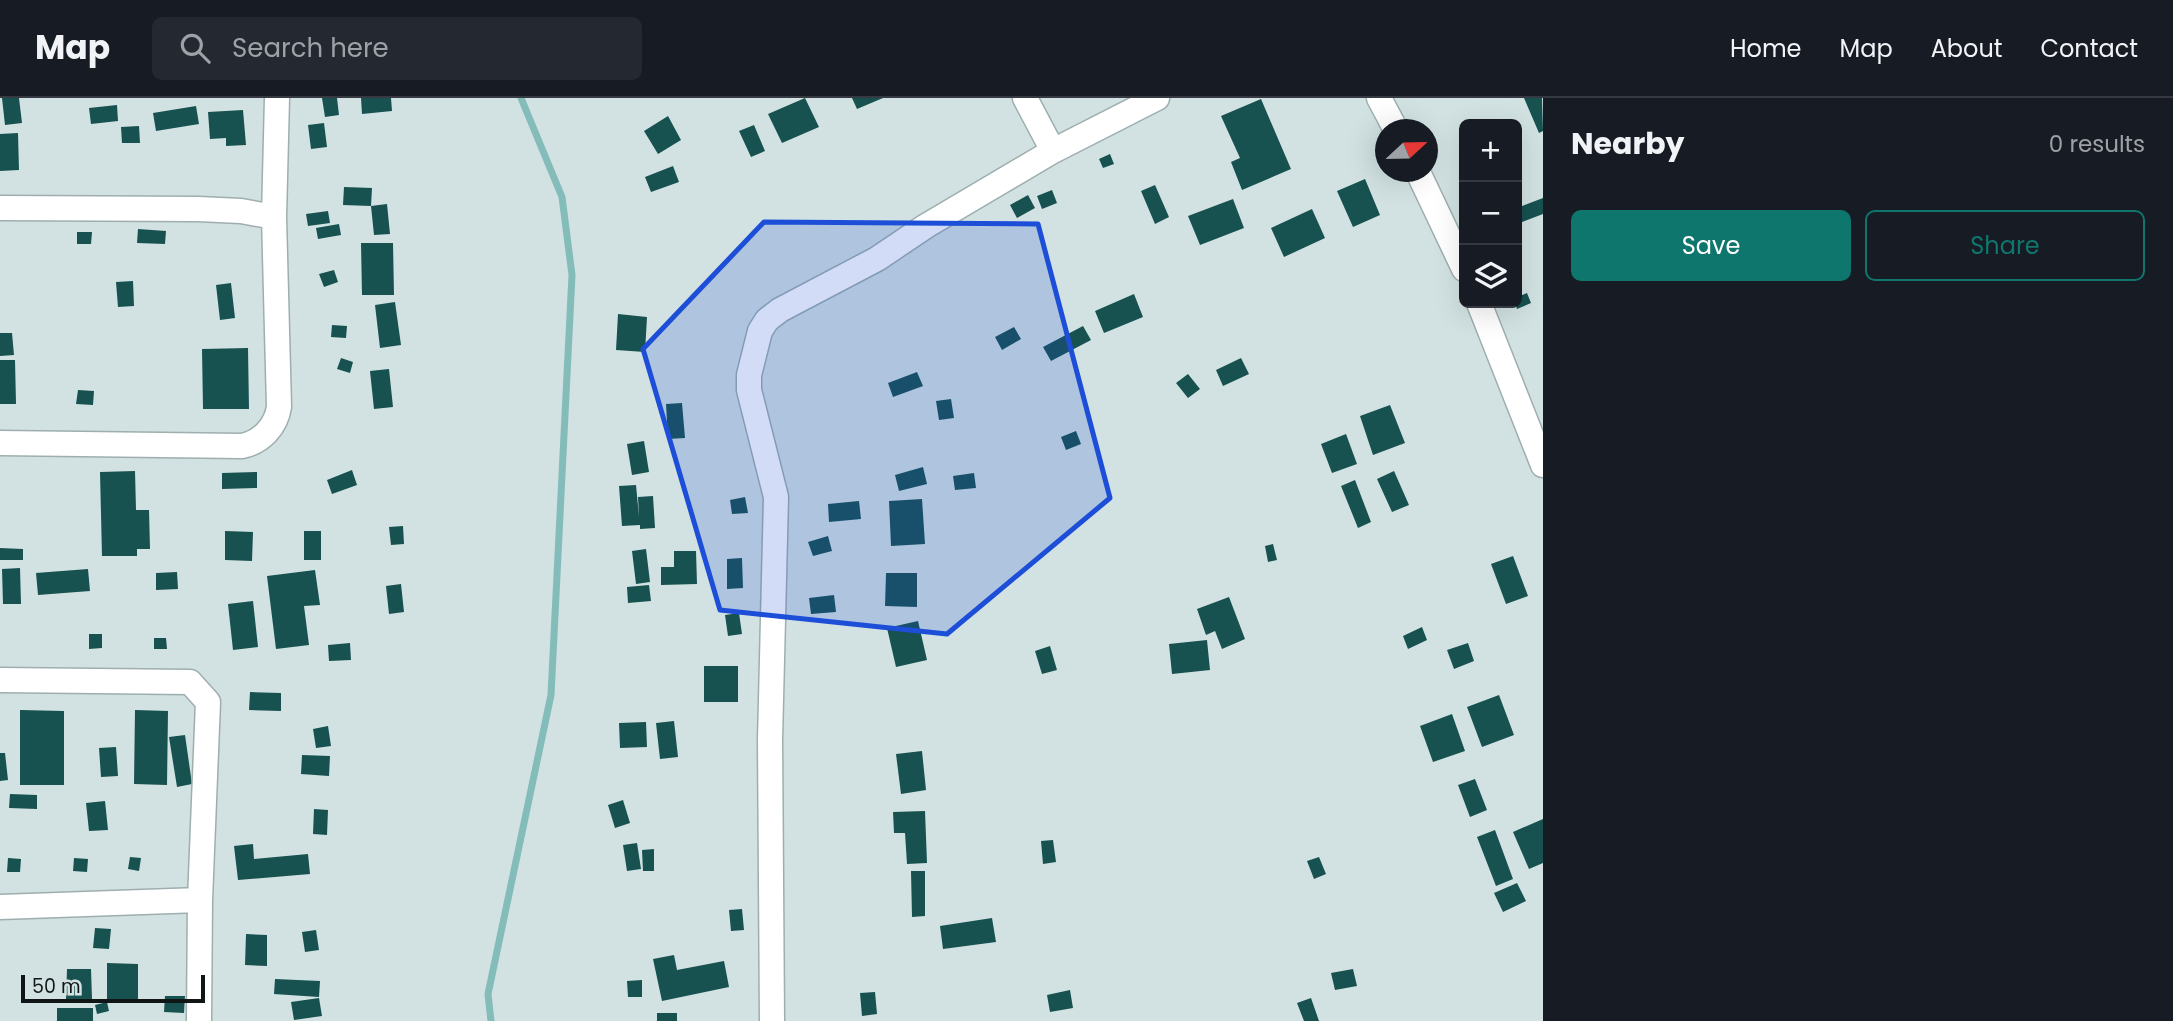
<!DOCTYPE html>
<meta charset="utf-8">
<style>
:root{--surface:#171b24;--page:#242831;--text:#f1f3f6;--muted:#9ea1a6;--line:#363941;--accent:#0f766e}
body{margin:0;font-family:Poppins,sans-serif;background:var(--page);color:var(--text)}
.controls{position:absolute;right:21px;top:21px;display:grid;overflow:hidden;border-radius:10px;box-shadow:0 7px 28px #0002}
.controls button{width:63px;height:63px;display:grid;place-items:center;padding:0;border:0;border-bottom:2px solid var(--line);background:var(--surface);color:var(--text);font:35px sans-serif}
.compass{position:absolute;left:1375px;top:21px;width:63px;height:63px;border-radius:50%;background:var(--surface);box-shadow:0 7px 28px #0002;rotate:68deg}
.scale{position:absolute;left:21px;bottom:18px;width:184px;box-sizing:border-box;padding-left:7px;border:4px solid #101616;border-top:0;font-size:19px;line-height:24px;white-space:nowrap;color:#101616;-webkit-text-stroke:5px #d2e2e2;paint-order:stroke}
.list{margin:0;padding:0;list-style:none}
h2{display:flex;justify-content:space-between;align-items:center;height:91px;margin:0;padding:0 28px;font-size:30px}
h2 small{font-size:23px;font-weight:400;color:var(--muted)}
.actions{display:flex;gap:14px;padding:21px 28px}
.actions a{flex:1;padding:16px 0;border:2px solid var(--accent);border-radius:10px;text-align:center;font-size:24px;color:var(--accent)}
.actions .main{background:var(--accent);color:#fff}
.icon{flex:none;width:38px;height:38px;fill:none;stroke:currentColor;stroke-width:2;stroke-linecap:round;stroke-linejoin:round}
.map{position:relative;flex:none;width:1543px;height:923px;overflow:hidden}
header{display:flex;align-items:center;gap:42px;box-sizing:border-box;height:98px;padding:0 35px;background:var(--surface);border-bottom:2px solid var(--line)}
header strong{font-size:33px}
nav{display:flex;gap:38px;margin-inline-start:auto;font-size:24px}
.search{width:490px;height:63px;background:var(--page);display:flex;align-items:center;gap:18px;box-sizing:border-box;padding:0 24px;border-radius:10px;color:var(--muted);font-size:26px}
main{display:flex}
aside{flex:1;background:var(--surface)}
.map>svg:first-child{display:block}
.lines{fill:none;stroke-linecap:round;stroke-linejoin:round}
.stream{stroke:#84bcba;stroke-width:7}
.building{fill:#175150}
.street-casing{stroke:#9eaeae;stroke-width:27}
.street{stroke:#fff;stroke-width:24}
.marked{fill:#1d4ed8;fill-opacity:0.2;stroke:#1d4ed8;stroke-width:5;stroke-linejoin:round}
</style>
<header>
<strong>Map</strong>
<div class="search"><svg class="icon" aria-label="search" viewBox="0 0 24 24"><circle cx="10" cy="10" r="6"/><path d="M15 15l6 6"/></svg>Search here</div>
<nav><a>Home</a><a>Map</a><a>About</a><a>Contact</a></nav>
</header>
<main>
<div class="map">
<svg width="1543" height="923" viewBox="0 0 1543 923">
<rect width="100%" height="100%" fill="#d2e2e2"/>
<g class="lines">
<!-- stream -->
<path class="stream" d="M491 923 488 896 551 597 572 177 562 99 521 0"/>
</g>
<!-- building -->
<path class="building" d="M2 0H19L22 25 5 27Z
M322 0H337L339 17 325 19Z
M361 0H391L392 13 362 16Z
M805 0 819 29 782 45 768 16Z
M852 0H883L857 11Z
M1524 0H1542L1543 33 1539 35Z
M1261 1 1291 71 1242 92 1231 64 1240 60 1221 18Z
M117 7 118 23 91 26 89 10Z
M196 8 199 26 156 33 153 15Z
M243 12 246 47 226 48V40L210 41 208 14Z
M668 18 681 42 658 56 644 33Z
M324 25 327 49 311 51 308 27Z
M754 27 765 53 751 59 739 33Z
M139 28 140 45H122L121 29Z
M18 35 19 72 0 73V36Z
M1110 56 1114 66 1103 70 1099 61Z
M673 68 679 84 651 94 645 79Z
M1365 81 1380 117 1353 129 1337 93Z
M1155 87 1169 119 1155 126 1141 93Z
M344 89 372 90 371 108 343 107Z
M1052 92 1057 105 1042 111 1037 98Z
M1028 97 1035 110 1017 120 1010 107Z
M1543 100V116L1517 126V110Z
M1233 101 1244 130 1200 147 1188 118Z
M387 106 390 136 374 137 371 108Z
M1312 111 1325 140 1284 159 1271 130Z
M328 113 330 125 308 128 306 116Z
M339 126 341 137 318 141 316 130Z
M138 131 166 133 165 146 137 145Z
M77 134H92L91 146H77Z
M361 145H393L394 197H362Z
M334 172 338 184 324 189 319 176Z
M133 183 134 208 118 209 116 184Z
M231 185 235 220 220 222 216 187Z
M1527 195 1531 205 1517 211 1515 205H1517V199Z
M1134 196 1143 219 1104 235 1095 213Z
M395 204 401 247 380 250 375 207Z
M618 216 647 219 645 254 616 252Z
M332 227 347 228 346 240 331 239Z
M1083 228 1091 242 1051 263 1043 249Z
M1014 229 1021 241 1002 252 995 239Z
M0 235H12L14 257 0 258Z
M248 250 249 311H203L202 251Z
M341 260 353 264 350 275 337 271Z
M1241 260 1249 276 1223 288 1216 272Z
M0 262H15L16 306H0Z
M389 271 393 309 374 311 370 273Z
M917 274 923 288 893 299 888 285Z
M1188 276 1200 291 1188 300 1176 285Z
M78 292 94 293 93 307 76 306Z
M951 301 954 320 939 322 936 303Z
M682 305 685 340 668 341 666 306Z
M1390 307 1405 345 1373 357 1360 318Z
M1076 333 1081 346 1066 352 1061 339Z
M1346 336 1357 366 1332 375 1321 346Z
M644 343 649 374 632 377 627 346Z
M923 369 927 386 899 393 895 377Z
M352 372 357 387 332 396 327 382Z
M135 373 136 412H149L150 451H137V458H102L100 374Z
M1394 373 1409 407 1392 414 1377 381Z
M257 374V390L222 391V375Z
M974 375 976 390 955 392 953 378Z
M1355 382 1371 424 1358 430 1341 388Z
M636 387 639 419 638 399 653 398 655 430 640 431V427L622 428 619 388Z
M745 399 748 415 732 416 730 402Z
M922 401 925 446 891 448 889 403Z
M859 403 861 421 829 424 828 406Z
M403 428 404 446 391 447 389 429Z
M225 433 253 434 252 463 225 462Z
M304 433H321V462H304Z
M828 438 832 453 813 458 808 444Z
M1273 446 1277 462 1268 464 1265 448Z
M0 450 23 451V462H0Z
M646 451 650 484 636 486 632 453Z
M674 453H696L697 486 661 487V469H674Z
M1513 458 1528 498 1506 506 1491 466Z
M742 460 743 490 727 491V461Z
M20 470 21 506H3L2 471Z
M88 471 90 493 38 497 36 475Z
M315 472 320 507 304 508 309 547 276 551 267 478Z
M177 474 178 491 156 492V475Z
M886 475H917V509L885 508Z
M401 486 404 514 389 516 386 488Z
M649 487 651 503 628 505 627 489Z
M834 497 836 514 811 516 809 500Z
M1229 499 1245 541 1222 551 1215 533 1206 537 1197 511Z
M253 503 258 549 233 552 228 506Z
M739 515 742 536 728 538 725 517Z
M918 523 927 562 896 569 887 530Z
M1422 529 1427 542 1408 551 1403 538Z
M89 536H102V550L89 551Z
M154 540H166L167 551H154Z
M1207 542 1210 572 1172 576 1169 546Z
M350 545 351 562 329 563 328 547Z
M1468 545 1474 563 1454 571 1447 552Z
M1050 548 1057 572 1042 576 1035 553Z
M704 568H738V604H704Z
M250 594 281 595V613L249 612Z
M1499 597 1514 637 1482 649 1467 609Z
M20 612 64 613V687H20Z
M135 612 168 613 167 687 134 686Z
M1452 616 1465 653 1433 664 1420 628Z
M674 623 678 659 660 661 656 625Z
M646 624 647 649 620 650 619 625Z
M328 628 331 648 316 650 313 631Z
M185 637 192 686 177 689 169 639Z
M116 649 118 678 101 679 99 650Z
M922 653 926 692 901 696 896 656Z
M0 655H5L8 682 0 683Z
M302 657 330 658 329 678 301 676Z
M1475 681 1487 712 1470 719 1458 687Z
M10 696 37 697V711L9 710Z
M623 702 630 725 615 730 608 707Z
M105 703 108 732 89 733 86 705Z
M314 711 328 712 327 737 313 736Z
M925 713 927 765 907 766 905 735H894L893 714Z
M1543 721V765L1529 771 1513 734Z
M1495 732 1513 781 1496 788 1477 739Z
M1053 742 1056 764 1043 766 1041 743Z
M637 745 641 771 627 773 623 747Z
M253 746 254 761 308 756 310 776 238 782 234 748Z
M654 751V773H643L642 752Z
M130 759 141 760 139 773 128 771Z
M1319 759 1326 776 1314 781 1307 763Z
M8 760 21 761 20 774H7Z
M74 760 88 761 87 774 73 773Z
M911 773H925V818L912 819Z
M1517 785 1526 803 1503 814 1494 795Z
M742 811 744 832 731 833 729 812Z
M992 820 996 844 943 851 940 828Z
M95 830 111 831 109 851 93 850Z
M316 832 319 852 305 854 302 834Z
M246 836 267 837V868L245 867Z
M674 857 677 872 724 863 729 889 662 903 653 861Z
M107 865 138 866V902H107Z
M67 871H91L92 901H66Z
M1353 871 1357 888 1335 892 1331 875Z
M275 881 320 883 319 899 274 896Z
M642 882V899H628L627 883Z
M1070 892 1073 910 1050 914 1047 897Z
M875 894 877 916 862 918 860 895Z
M165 898H185L184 915 164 914Z
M319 900 322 918 294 922 291 904Z
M1311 900 1319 923H1304L1297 905Z
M107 904 109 913 97 916 95 907Z
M57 910H93V923H57Z
M657 915H677V923H657Z"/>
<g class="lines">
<!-- street casing -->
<g class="street-casing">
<path id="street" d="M1025 0 1053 53
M1379 0 1396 32
M1418 74 1464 171
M0 110 198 111 241 113 274 119
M1479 205 1543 367
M0 345 242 348C262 344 276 328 279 309L274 119 277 0
M0 582 190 584 208 604 200 802 199 923
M0 809 200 802
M772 923 770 642 776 399 749 292V277L760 233 767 222 780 212 877 161 926 128 1053 53 1157 0"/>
</g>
<!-- street -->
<use href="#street" class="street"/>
</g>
<!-- marked area -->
<path class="marked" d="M764 124 1038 126 1110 400 947 536 720 512 643 251Z"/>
</svg>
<div class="controls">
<button>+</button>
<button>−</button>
<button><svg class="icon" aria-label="layers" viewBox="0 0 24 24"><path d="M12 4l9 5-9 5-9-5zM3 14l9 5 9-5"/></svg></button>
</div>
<svg class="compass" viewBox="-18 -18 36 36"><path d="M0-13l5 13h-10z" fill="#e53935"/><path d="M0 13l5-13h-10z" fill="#9ea1a6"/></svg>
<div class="scale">50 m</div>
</div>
<aside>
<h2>Nearby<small>0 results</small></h2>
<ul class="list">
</ul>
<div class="actions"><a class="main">Save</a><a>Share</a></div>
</aside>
</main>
